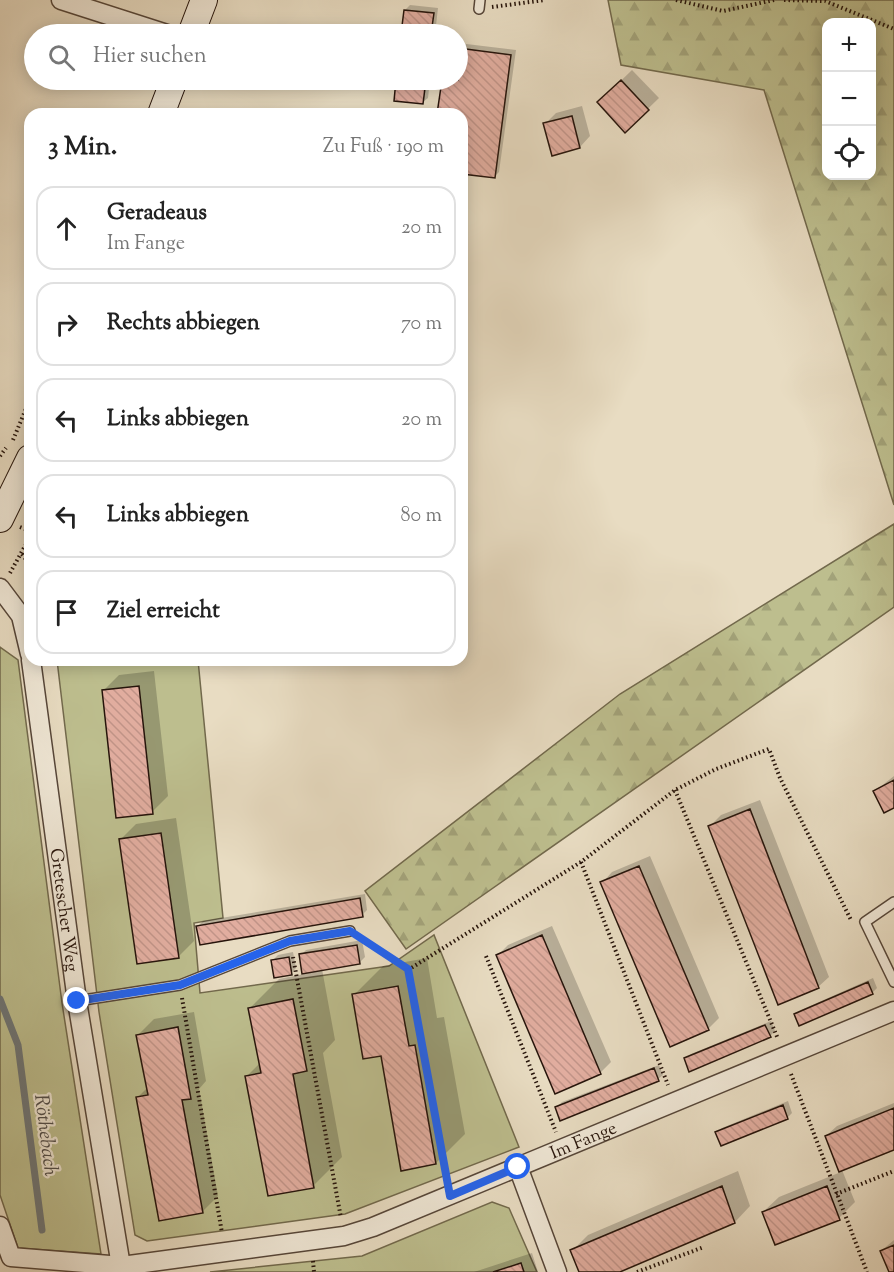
<!DOCTYPE html>
<html lang="de">
<meta charset="utf-8">
<style>
:root{--surface:#fff;--page:#f6f6f6;--text:#222;--muted:#767676;--line:#e0e0e0}
body{margin:0;font-family:"Sorts Mill Goudy",serif;background:var(--page);color:var(--text)}
.controls{position:absolute;right:18px;top:18px;display:grid;overflow:hidden;border-radius:12px;box-shadow:0 3px 15px #0003}
.controls button{width:54px;height:54px;display:grid;place-items:center;padding:0;border:0;border-bottom:2px solid var(--line);background:var(--surface);color:var(--text);font:30px sans-serif}
.stop{position:absolute;width:18px;height:18px;margin:-14px;border:4px solid #2563eb;border-radius:50%;background:#fff}
.stop.end{background:#2563eb;border-color:#fff;box-shadow:0 2px 6px #0008}
.list{margin:0;padding:0;list-style:none}
h2{display:flex;justify-content:space-between;align-items:center;height:78px;margin:0;padding:0 24px;font-size:26px}
h2 small{font-size:20px;font-weight:400;color:var(--muted)}
.list li{display:grid;grid-template-columns:39px 1fr auto;gap:18px;align-items:center;box-sizing:border-box;height:84px;margin:0 12px 12px;padding:0 12px;border:2px solid var(--line);border-radius:18px}
.list b{display:block;font-size:22px;white-space:nowrap}
.list p{margin:0;font-size:20px;white-space:nowrap;color:var(--muted)}
.list em{font-size:20px;font-style:normal;color:var(--muted)}
.icon{flex:none;width:33px;height:33px;fill:none;stroke:currentColor;stroke-width:2;stroke-linecap:round;stroke-linejoin:round}
.map{position:relative;flex:none;width:894px;height:1272px;overflow:hidden}
.search{position:absolute;background:var(--surface);box-shadow:0 3px 15px #0003;left:24px;top:24px;width:444px;height:66px;display:flex;align-items:center;gap:15px;box-sizing:border-box;padding:0 21px;border-radius:33px;color:var(--muted);font-size:22px}
.panel{position:absolute;background:var(--surface);box-shadow:0 3px 15px #0003;left:24px;top:108px;width:444px;height:558px;border-radius:18px}
.map>svg:first-child{display:block}
.grass{fill:#bdbe8e;stroke:#72694c;stroke-width:1.5}
.forest{fill:url(#forest-firs);stroke:#72694c;stroke-width:1.5;fill-rule:evenodd}
.shadow{fill:#0003}
.lines{fill:none;stroke-linecap:round;stroke-linejoin:round}
.stream{stroke:#6e7677;stroke-width:7}
.building{fill:url(#building-back-hatch);stroke:#26140b;stroke-width:1.5}
.lane-casing{stroke:#564639;stroke-width:12}
.street-casing{stroke:#564639;stroke-width:21}
.secondary-casing{stroke:#26140b;stroke-width:28}
.path{stroke:#26140b;stroke-width:4;stroke-dasharray:1.5 3;stroke-linecap:butt}
.lane{stroke:#f0e8d7;stroke-width:9}
.street{stroke:#f0e8d7;stroke-width:18}
.secondary{stroke:#f0e8d7;stroke-width:26}
.route{stroke:#2563eb;stroke-width:8}
.labels{text-anchor:middle;stroke-width:4.5;stroke-linejoin:round;paint-order:stroke}
.street-label{font-size:18px;fill:#26140b;stroke:#f0e8d7}
.water-label{font-size:20px;font-style:italic;fill:#504d4a;stroke:#f0e8d7}
</style>
<div class="map">
<svg width="894" height="1272" viewBox="0 0 894 1272">
<defs>
<pattern id="forest-firs" width="22" height="20" patternUnits="userSpaceOnUse" patternTransform="scale(1.5)"><rect width="22" height="20" fill="#bdbe8e"/><path d="M5 1l3.5 6h-7zM16 11l3.5 6h-7z" fill="#a2a279"/></pattern>
<pattern id="building-back-hatch" width="6" height="6" patternUnits="userSpaceOnUse" patternTransform="scale(1.5)"><rect width="6" height="6" fill="#e1ad9f"/><path d="M-1 5l2 2M0 0l6 6M5-1l2 2" fill="none" stroke="#c19488"/></pattern>
</defs>
<rect width="100%" height="100%" fill="#e8dcc2"/>
<filter id="stains"><feTurbulence type="fractalNoise" baseFrequency=".00333" numOctaves="4"/><feColorMatrix values="0 0 0 0 .2 0 0 0 0 .09 0 0 0 0 .02 0 0 0 .5 -.17"/></filter>
<radialGradient id="worn" r=".72"><stop offset=".6" stop-color="#630" stop-opacity="0"/><stop offset="1" stop-color="#630" stop-opacity=".3"/></radialGradient>
<!-- grass -->
<path class="grass" d="M0 647 18 660 62 1003 101 1254 18 1248 0 1195Z
M57 660H198L223 918 194 923 200 993 389 966 434 935 519 1147 345 1214 147 1241 135 1235 99 1012Z
M492 1202 509 1208 537 1272H210L362 1256Z"/>
<!-- forest -->
<path class="forest" d="M608 0H894V505L764 90 621 65ZM826 22H872V176H826Z
M894 524V607L406 949 365 891 620 694Z"/>
<!-- shadow -->
<path class="shadow" d="M410 5 438 8 435 34H403L405 10Z
M458 43 516 50 499 172 494 177 462 172V114H439L443 80H458Z
M632 70 659 98 625 131 599 102Z
M398 80H430L428 98 423 102 395 99Z
M582 106 590 136 580 147 545 124 556 113Z
M154 671 168 796 152 812 103 691 119 675Z
M894 776V807L875 791Z
M760 800 829 977 818 987 710 826 721 815Z
M176 818 194 941 178 957 120 840 136 824Z
M650 856 719 1018 708 1029 602 883 612 872Z
M365 894 367 910 362 915 198 926 203 921Z
M552 926 611 1062 600 1073 498 955 508 945Z
M362 940 365 957 360 962 322 969 335 1040 323 1053 342 1157 313 1186 247 1076 260 1063 250 1008 279 979 304 974 301 955 306 950Z
M293 952 296 968 291 973 273 960 278 955Z
M427 958 437 1018 444 1017 465 1134 436 1163 354 995 383 966Z
M873 978 877 988 872 993 796 1015 801 1010Z
M194 1012 206 1081 199 1089 218 1196 202 1212 137 1098 148 1087 138 1035 154 1019Z
M771 1021 775 1031 770 1036 686 1059 691 1054Z
M659 1065 663 1075 658 1079 561 1119 557 1107 562 1102Z
M788 1101 792 1113 787 1118 717 1132 722 1128Z
M894 1103V1149L842 1170 855 1202 839 1218 763 1212 779 1197 841 1172 826 1136 837 1126Z
M738 1171 750 1206 735 1222 616 1272H580L572 1251 588 1235Z
M894 1240V1272H891L881 1251Z
M532 1253 538 1272H474Z"/>
<g class="lines">
<!-- stream -->
<path class="stream" d="M0 999 18 1045 42 1230"/>
</g>
<!-- building -->
<path class="building" d="M404 10 434 13 431 34H401Z
M458 48 511 55 495 178 462 174V114H437L442 80H458Z
M396 80H426L423 104 394 101Z
M621 80 649 110 625 133 597 102Z
M572 116 580 148 552 156 543 123Z
M139 686 153 814 116 818 102 690Z
M894 780V808L884 813 873 791Z
M750 809 819 988 778 1005 708 826Z
M161 833 179 958 137 964 119 839Z
M639 866 709 1030 670 1047 600 882Z
M360 898 363 917 200 945 196 926Z
M542 935 601 1074 555 1094 496 955Z
M357 945 360 964 302 974 299 954Z
M289 957 292 975 274 978 271 960Z
M868 982 873 994 799 1026 794 1014Z
M398 986 409 1046 415 1045 436 1164 401 1171 381 1056 363 1059 352 994Z
M293 999 307 1071 293 1074 314 1188 268 1196 245 1076 261 1073 248 1008Z
M765 1025 771 1037 689 1072 684 1058Z
M178 1027 191 1099 182 1100 203 1213 159 1221 136 1097 148 1095 136 1035Z
M654 1068 659 1081 560 1121 555 1107Z
M783 1105 788 1119 721 1146 715 1132Z
M894 1108V1150L839 1172 825 1136Z
M722 1186 735 1223 620 1272H579L570 1250Z
M827 1186 840 1220 775 1245 762 1212Z
M894 1245V1272H889L880 1251Z
M521 1263 524 1272H493Z"/>
<g class="lines">
<!-- lane casing -->
<g class="lane-casing">
<path id="lane" d="M479 9 480 0
M894 902 865 922 894 982
M77 1001 180 985 290 941 350 931"/>
</g>
<!-- street casing -->
<g class="street-casing">
<g id="street">
<path d="M61 0 167 34"/>
<path d="M0 588 21 616 30 654"/>
<path id="s1" d="M31 660 77 1001 122 1272"/>
<path d="M518 1167 557 1272"/>
<path id="s2" d="M0 1226 11 1257 122 1266 344 1236 373 1227 894 1011"/>
</g>
</g>
<!-- secondary casing -->
<g class="secondary-casing">
<path id="secondary" d="M191 34 204 0
M161 114 174 80
M0 519 30 458"/>
</g>
<!-- path -->
<path class="path" d="M676 0 723 11 774 0
M784 0 825 1 894 29
M492 7 545 0
M13 440 30 399
M0 456 6 448
M20 527 30 531
M22 554 30 565
M10 573 30 537
M675 790 778 1039
M581 862 668 1085
M363 939 408 970 446 1177
M486 956 556 1132
M293 957 341 1218
M408 970 581 862 675 790 716 769 769 749 780 778 851 920
M182 998 222 1233
M791 1074 867 1272
M836 1194 894 1171
M313 1261 314 1272
M637 1272 704 1247"/>
<!-- lane -->
<use href="#lane" class="lane"/>
<!-- street -->
<use href="#street" class="street"/>
<!-- secondary -->
<use href="#secondary" class="secondary"/>
</g>
<g class="lines">
<!-- route -->
<path class="route" d="M77 1001 180 985 290 941 350 931 408 969 450 1196 518 1167"/>
</g>
<g class="labels">
<!-- street labels -->
<g class="street-label">
<text dy="6" stroke="none"><textPath href="#s1" startOffset="252">Gretescher Weg</textPath></text>
<text dy="6" stroke="none"><textPath href="#s2" startOffset="626">Im Fange</textPath></text>
</g>
<!-- water labels -->
<g class="water-label">
<text transform="translate(47 1135) rotate(83)" y="7">Röthebach</text>
</g>
</g>
<rect width="100%" height="100%" filter="url(#stains)"/>
<rect width="100%" height="100%" fill="url(#worn)"/>
</svg>
<div class="controls">
<button>+</button>
<button>−</button>
<button><svg class="icon" aria-label="locate" viewBox="0 0 24 24"><circle cx="12" cy="12" r="6"/><path d="M12 2v4M12 18v4M2 12h4M18 12h4"/></svg></button>
</div>
<div class="stop" style="left:518px;top:1167px"></div>
<div class="stop end" style="left:77px;top:1001px"></div>
<div class="search"><svg class="icon" aria-label="search" viewBox="0 0 24 24"><circle cx="10" cy="10" r="6"/><path d="M15 15l6 6"/></svg>Hier suchen</div>
<section class="panel">
<h2>3 Min.<small>Zu Fuß · 190 m</small></h2>
<ul class="list">
<li><svg class="icon" aria-label="ahead" viewBox="0 0 24 24"><path d="M12 20V5M6 11l6-6 6 6"/></svg><div><b>Geradeaus</b><p>Im Fange</p></div><em>20 m</em></li>
<li><svg class="icon" aria-label="right" viewBox="0 0 24 24"><path d="M7 20v-9h11M14 6l5 5-5 5"/></svg><div><b>Rechts abbiegen</b></div><em>70 m</em></li>
<li><svg class="icon" aria-label="left" viewBox="0 0 24 24"><path d="M17 20v-9H6M10 6l-5 5 5 5"/></svg><div><b>Links abbiegen</b></div><em>20 m</em></li>
<li><svg class="icon" aria-label="left" viewBox="0 0 24 24"><path d="M17 20v-9H6M10 6l-5 5 5 5"/></svg><div><b>Links abbiegen</b></div><em>80 m</em></li>
<li><svg class="icon" aria-label="arrive" viewBox="0 0 24 24"><path d="M6 21V4h12l-3 4 3 4H6"/></svg><div><b>Ziel erreicht</b></div></li>
</ul>
</section>
</div>
